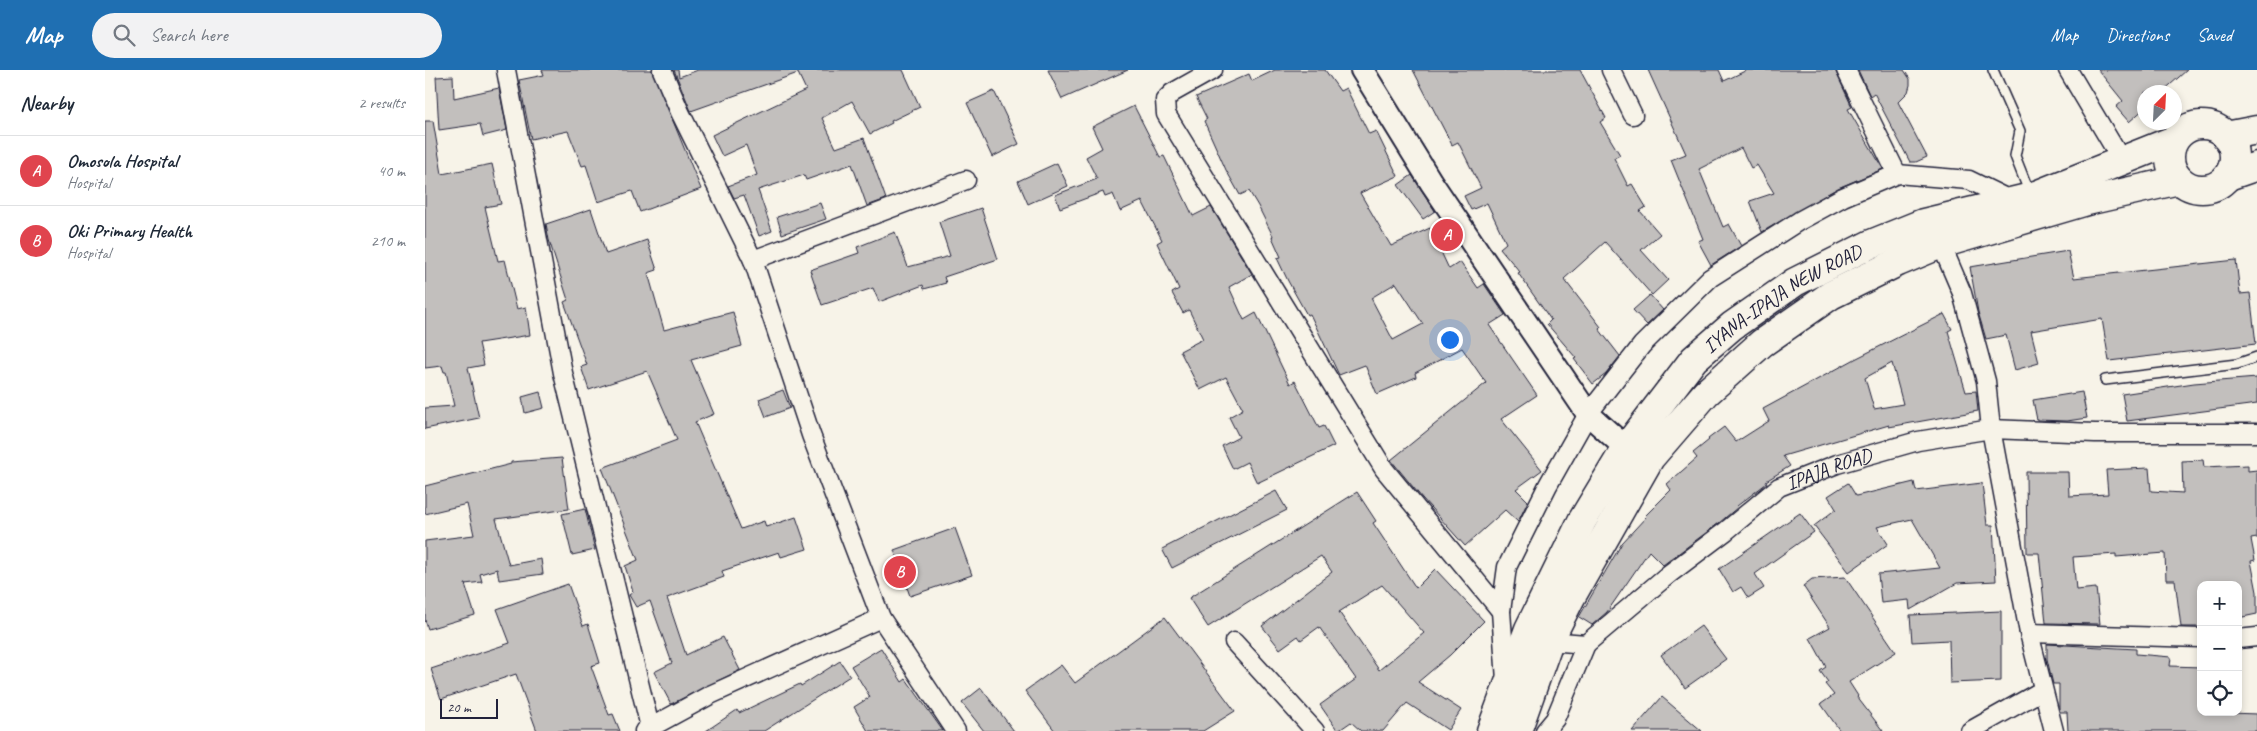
<!DOCTYPE html>
<meta charset="utf-8">
<style>
:root{--surface:#fff;--page:#f2f2f3;--text:#1f2937;--muted:#747a83;--line:#e0e1e3;--accent:#1f6fb2}
body{margin:0;font-family:Caveat,sans-serif;background:var(--page);color:var(--text)}
.controls{position:absolute;right:15px;bottom:15px;display:grid;overflow:hidden;border-radius:10px;box-shadow:0 2px 8px #0003}
.controls button{width:45px;height:45px;display:grid;place-items:center;padding:0;border:0;border-bottom:1px solid var(--line);background:var(--surface);color:var(--text);font:25px sans-serif}
.compass{position:absolute;left:1712px;top:15px;width:45px;height:45px;border-radius:50%;background:var(--surface);box-shadow:0 2px 8px #0003;rotate:24deg}
.scale{position:absolute;left:15px;bottom:12px;width:58px;box-sizing:border-box;padding-left:5px;border:2px solid #22223b;border-top:0;font-size:14px;line-height:18px;white-space:nowrap;color:#22223b;-webkit-text-stroke:4px #f7f3e8;paint-order:stroke}
.you{position:absolute;left:1024px;top:269px;width:18px;height:18px;margin:-12px;border:4px solid #fff;border-radius:50%;background:#1a73e8;box-shadow:0 0 0 8px #1a73e833}
.badge{display:grid;place-items:center;width:32px;height:32px;border-radius:50%;background:var(--accent);color:#fff;font-size:16px;font-weight:700}
.pin{position:absolute;translate:-50% -50%;border:2px solid #fff;box-shadow:0 1px 5px #0006}
.list{margin:0;padding:0;list-style:none}
h2{display:flex;justify-content:space-between;align-items:center;height:65px;margin:0;padding:0 20px;font-size:21px}
h2 small{font-size:16px;font-weight:400;color:var(--muted)}
.list li{display:grid;grid-template-columns:32px 1fr auto;gap:15px;align-items:center;box-sizing:border-box;height:70px;padding:0 20px;border-top:1px solid var(--line)}
.list b{display:block;font-size:19px;white-space:nowrap}
.list p{margin:0;font-size:16px;white-space:nowrap;color:var(--muted)}
.list em{font-size:16px;font-style:normal;color:var(--muted)}
.icon{flex:none;width:28px;height:28px;fill:none;stroke:currentColor;stroke-width:2;stroke-linecap:round;stroke-linejoin:round}
.map{position:relative;flex:none;width:1832px;height:661px;overflow:hidden}
header{display:flex;align-items:center;gap:30px;box-sizing:border-box;height:70px;padding:0 25px;background:var(--accent);color:#fff}
header strong{font-size:24px}
nav{display:flex;gap:28px;margin-inline-start:auto;font-size:18px}
.search{width:350px;height:45px;background:var(--page);display:flex;align-items:center;gap:12px;box-sizing:border-box;padding:0 18px;border-radius:28px;color:var(--muted);font-size:19px}
main{display:flex}
aside{flex:1;background:var(--surface)}
.map>svg:first-child{display:block}
.building{fill:#c2bfbd;stroke:#22223b;fill-rule:evenodd}
.lines{fill:none;stroke-linecap:round;stroke-linejoin:round}
.service-casing{stroke:#22223b;stroke-width:12}
.minor-casing{stroke:#22223b;stroke-width:21}
.tertiary-casing{stroke:#22223b;stroke-width:26}
.primary-casing{stroke:#22223b;stroke-width:31}
.service{stroke:#f7f3e8;stroke-width:9}
.minor{stroke:#f7f3e8;stroke-width:18}
.tertiary{stroke:#f7f3e8;stroke-width:22}
.primary{stroke:#f7f3e8;stroke-width:28}
.labels{text-anchor:middle;stroke-width:4;stroke-linejoin:round;paint-order:stroke}
.street-label{font-size:20px;fill:#22223b;stroke:#f7f3e8}
</style>
<header>
<strong>Map</strong>
<div class="search"><svg class="icon" aria-label="search" viewBox="0 0 24 24"><circle cx="10" cy="10" r="6"/><path d="M15 15l6 6"/></svg>Search here</div>
<nav><a>Map</a><a>Directions</a><a>Saved</a></nav>
</header>
<main>
<aside>
<h2>Nearby<small>2 results</small></h2>
<ul class="list">
<li><span class="badge" style="background:#e0444e">A</span><div><b>Omosola Hospital</b><p>Hospital</p></div><em>40 m</em></li>
<li><span class="badge" style="background:#e0444e">B</span><div><b>Oki Primary Health</b><p>Hospital</p></div><em>210 m</em></li>
</ul>
</aside>
<div class="map">
<svg width="1832" height="661" viewBox="0 0 1832 661">
<rect width="100%" height="100%" fill="#f7f3e8"/>
<filter id="ink" filterUnits="userSpaceOnUse"><feTurbulence type="fractalNoise" baseFrequency=".02" numOctaves="2"/><feDisplacementMap in="SourceGraphic" scale="10" xChannelSelector="R" yChannelSelector="G"/><feConvolveMatrix kernelMatrix="1 2 1 2 8 2 1 2 1" color-interpolation-filters="sRGB"/></filter>
<g filter="url(#ink)">
<!-- building -->
<path class="building" d="M117 0H227L276 119 215 142 207 121 173 132 161 95 157 96 143 61 106 69 94 10 119 5Z
M249 0H253L254 7 273 0H478L495 37 466 51 467 53 445 64 427 31 397 48 411 78 439 68 461 129 442 136 427 94 381 110 379 105 333 120 347 161 334 166 319 125 309 128 303 116 332 105 321 75 297 86 287 65 381 20 373 3 266 41Z
M623 0H703L637 29Z
M850 0H900L915 21 921 18 944 64 951 61 973 106 935 123 966 176 1005 158 1024 199 1035 192 1053 218 1059 214 1080 245 1064 255 1112 325 1076 349 1117 400 1091 419 1103 431 1093 452 1080 440 1040 476 997 428 966 390 1061 313 1037 278 990 303 991 307 952 324 940 295 914 305 885 244 882 245 863 211 852 188 856 187 847 167 848 166 833 136 824 121 815 125 801 100 779 51 782 49 771 27 824 4 827 11ZM971 213 998 254 968 270 946 228Z
M988 0H1155L1181 48 1175 52 1195 85 1189 88 1203 116 1207 114 1221 137 1215 141 1235 164 1216 180 1243 210 1227 225 1180 172 1139 209 1176 257 1174 259 1195 286 1181 304 1168 314 1149 289 1151 288 1122 254 1126 250 1093 203 1095 202 1075 178 1081 173 1062 133 1046 140 1039 126 1056 118 1033 72 1027 75Z
M1223 0H1294L1299 11 1322 0H1410L1427 37 1423 39 1458 99 1413 118 1337 162 1325 131 1349 123 1332 95 1326 98 1316 78 1274 99 1298 157 1304 154 1316 176 1286 195 1273 171 1278 169 1246 90 1261 84Z
M1433 0H1479L1485 9V15L1483 22 1473 32 1502 87 1491 92H1485L1449 23 1445 26Z
M1673 0H1762L1737 22H1720V38L1704 52 1691 37 1698 31Z
M28 6 29 28 74 18 82 60 58 66 55 54 14 60 11 7Z
M569 21 594 74 567 87 542 33Z
M709 36 735 87 739 86 768 146 786 137 827 204 804 217 819 250 831 243 865 314 870 311 894 358 899 356 909 376 832 413 822 392 808 399 797 376 814 367 804 347 818 339 801 307 775 320 755 281 778 269 764 240 758 243 747 223 754 219 732 173 737 170 717 131 695 141 688 124 680 127 678 122 635 138 630 125 672 109 661 87 677 78 667 57Z
M0 51H8L17 104 67 94 76 134 60 137 73 191 80 190 92 239 101 237 105 265 54 273 59 295 43 298 54 348 0 359V338L29 336 21 302H19L17 296 0 298Z
M632 93 643 116 603 134 593 111Z
M987 105 1010 141 998 149 973 115Z
M395 133 401 149 357 164 352 147Z
M556 138 573 189 519 207 521 213 499 219 498 215 454 232 448 218 397 235 385 200 434 183 432 177 470 162 483 197 525 186 514 152Z
M166 139 181 184 222 170 232 200 223 203 239 260 308 242 317 276 266 290 289 344 270 352 316 459 339 451 341 457 371 447 382 479 356 487 354 482 297 501 299 507 242 528 261 585 298 567 315 600 246 634 229 602 247 593 225 531 211 537 204 525 208 522 200 496 213 490 177 398 252 370 222 301 164 320 156 297 162 295 139 232 143 230 124 170 121 154Z
M1643 181 1649 208 1811 190 1815 224 1825 223 1831 274 1684 291 1677 249 1606 261 1614 293 1590 300 1581 265 1561 269 1553 242 1545 197Z
M1225 225 1238 240 1222 255 1208 240Z
M1519 244 1527 259 1523 261 1541 322 1551 321 1553 341 1464 357V355L1358 386 1365 396 1341 411 1342 413 1312 436 1313 437 1294 453 1238 495 1224 481 1182 542 1167 555 1154 547 1197 473 1221 447 1220 446 1246 420 1242 414 1272 388 1268 383 1284 370 1283 369 1299 357 1311 372 1344 351 1338 339 1430 289ZM1467 293 1478 334 1449 339 1440 308Z
M1832 308V334L1702 351 1697 324 1769 313Z
M358 320 365 338 341 347 334 329Z
M115 322 119 338 100 343 97 327Z
M1657 322 1662 348 1642 351 1612 350 1608 330Z
M137 388 144 439 71 449 84 495 116 489 118 504 74 510 72 499 55 504 57 512 40 514 50 545 3 559 0 550V471L49 465 42 434 0 444V416L86 394V392Z
M1778 390 1779 397 1823 395V401L1832 400V468L1826 469 1830 490 1826 491 1832 522V544L1813 548V515H1776V557H1756L1750 510H1741L1740 483 1691 487V484L1648 487 1651 520 1671 518 1675 554 1621 553 1614 483H1602L1601 402H1643L1644 426 1683 424 1681 400 1724 398 1726 421 1758 423 1757 391Z
M1489 412 1491 421 1557 413 1562 455H1568L1571 511 1532 513 1485 540 1484 530 1456 533 1453 504 1515 498 1487 449 1452 457 1463 474 1424 502 1389 456 1411 439 1403 426 1423 413 1431 426Z
M851 421 862 440 747 498 737 479Z
M932 422 951 451 948 453 991 518 1010 499 1059 551 1025 585 993 612 1036 640 1023 660 982 633 958 661H936L926 652 913 661 895 635 931 609 894 557 876 570 873 566 855 579 837 556 907 502 896 486 783 557 764 528ZM957 515 999 563 954 600 914 542Z
M160 439 170 480 147 485 137 444Z
M1375 443 1389 462 1330 504 1339 518 1323 528 1316 517 1308 522 1294 499Z
M530 458 547 505 485 526 469 480Z
M1420 507 1471 582 1424 612 1433 626 1432 627 1458 661H1415L1396 634 1409 625 1400 614 1403 612 1395 601 1401 597 1385 568 1405 557 1378 516 1387 509Z
M143 514 158 556 163 554 175 593 166 596 184 645 188 644 195 661H112L91 604 16 629 6 599 85 573 72 539Z
M1576 541V611L1525 613 1524 570 1487 572 1485 545Z
M740 547 810 641 778 661H630L600 621 636 595 650 613Z
M1276 556 1301 589 1260 618 1236 585Z
M1622 574 1711 579V584L1746 587 1745 596 1776 597V642L1832 644V661H1643L1642 642H1635L1634 639V614H1628L1622 589Z
M456 578 477 612 481 609 518 661H443L429 637 445 627 426 596Z
M415 591 425 606 339 661H281L312 640 314 643 375 614 376 616Z
M556 618 589 661H559L537 633Z
M1237 627 1277 661H1207Z"/>
<g class="lines">
<!-- service casing -->
<g class="service-casing">
<path id="service" d="M1568 0 1595 61 1590 86 1605 124
M1680 310 1812 294 1832 287"/>
</g>
<!-- minor casing -->
<g class="minor-casing">
<g id="minor">
<path d="M81 0 138 303 225 657"/>
<path d="M237 0 255 42 328 190 386 365 456 548 531 661"/>
<path d="M788 0 747 23 740 30 741 44 959 399 1076 541"/>
<path d="M1186 0 1208 45"/>
<path d="M1421 0 1472 104"/>
<path d="M1643 0 1697 91"/>
<path d="M1516 174 1537 223 1561 311 1566 359 1604 563 1629 661"/>
<path d="M328 190 541 110"/>
<path d="M1604 563 1776 568"/>
<path d="M1813 569 1832 567"/>
<path id="s1" d="M1124 571 1161 574 1244 504 1301 461 1354 417 1412 394 1493 371 1566 359 1670 363H1832"/>
<path d="M809 572 890 661"/>
<path d="M1081 610 1076 541 1082 497 1123 415 1163 344 1217 275 1285 208 1374 151 1418 127 1472 104 1544 110 1587 131"/>
<path d="M219 661 285 625 456 548"/>
<path d="M1120 661 1130 649 1161 574"/>
<path d="M1545 661 1618 620"/>
</g>
</g>
<!-- tertiary casing -->
<g class="tertiary-casing">
<path id="tertiary" d="M937 0 1006 112 1163 344 1201 378"/>
</g>
<!-- primary casing -->
<g class="primary-casing">
<g id="primary">
<circle cx="1777" cy="87" r="32"/>
<path d="M1801 66 1832 60"/>
<path d="M1803 106 1832 96"/>
<path id="s2" d="M1066 661 1104 559 1157 451 1201 378 1269 289 1307 256 1370 212 1446 174 1498 153 1606 127 1749 70"/>
<path d="M1092 661 1124 571 1146 527 1225 388 1281 323 1337 273 1406 225 1473 192 1516 174 1662 131 1754 110"/>
</g>
</g>
<!-- service -->
<use href="#service" class="service"/>
<!-- minor -->
<use href="#minor" class="minor"/>
<!-- tertiary -->
<use href="#tertiary" class="tertiary"/>
<!-- primary -->
<use href="#primary" class="primary"/>
</g>
</g>
<g class="labels">
<!-- street labels -->
<g class="street-label">
<text dy="7" stroke="none"><textPath href="#s2" startOffset="534">IYANA-IPAJA NEW ROAD</textPath></text>
<text dy="7" stroke="none"><textPath href="#s1" startOffset="339">IPAJA ROAD</textPath></text>
</g>
</g>
</svg>
<div class="controls">
<button>+</button>
<button>−</button>
<button><svg class="icon" aria-label="locate" viewBox="0 0 24 24"><circle cx="12" cy="12" r="6"/><path d="M12 2v4M12 18v4M2 12h4M18 12h4"/></svg></button>
</div>
<svg class="compass" viewBox="-18 -18 36 36"><path d="M0-13l5 13h-10z" fill="#e53935"/><path d="M0 13l5-13h-10z" fill="#747a83"/></svg>
<div class="scale">20 m</div>
<div class="you"></div>
<div class="pin badge" style="left:1022px;top:165px;background:#e0444e">A</div>
<div class="pin badge" style="left:475px;top:502px;background:#e0444e">B</div>
</div>
</main>
